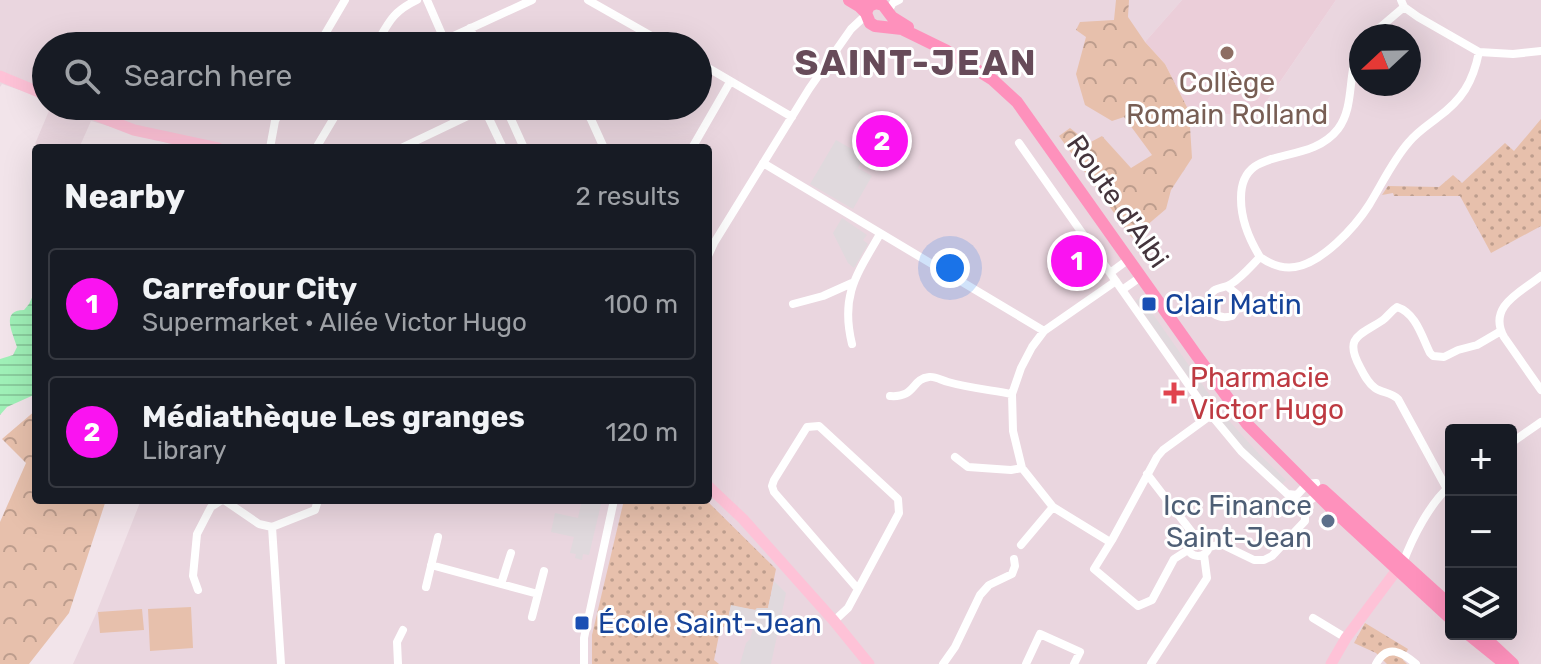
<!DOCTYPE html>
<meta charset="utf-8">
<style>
:root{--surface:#171b24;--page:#242831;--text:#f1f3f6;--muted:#9ea1a6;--line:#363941;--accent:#fa13f1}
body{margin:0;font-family:Rubik,sans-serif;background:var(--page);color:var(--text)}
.controls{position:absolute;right:24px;bottom:24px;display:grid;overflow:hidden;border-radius:8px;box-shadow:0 8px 32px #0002}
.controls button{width:72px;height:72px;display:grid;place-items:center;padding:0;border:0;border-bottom:2px solid var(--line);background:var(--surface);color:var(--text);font:40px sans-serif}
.compass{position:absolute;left:1349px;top:24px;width:72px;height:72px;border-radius:50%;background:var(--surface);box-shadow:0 8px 32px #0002;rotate:248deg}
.you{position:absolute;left:950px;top:268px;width:28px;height:28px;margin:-20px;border:6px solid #fff;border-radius:50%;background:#1a73e8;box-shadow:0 0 0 12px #1a73e833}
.badge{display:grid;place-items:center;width:52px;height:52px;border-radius:50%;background:var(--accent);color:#fff;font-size:26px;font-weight:700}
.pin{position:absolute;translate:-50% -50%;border:4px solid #fff;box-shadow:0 2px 8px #0006}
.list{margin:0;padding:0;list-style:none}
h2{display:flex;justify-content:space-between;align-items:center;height:104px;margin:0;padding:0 32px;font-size:34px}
h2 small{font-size:26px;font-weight:400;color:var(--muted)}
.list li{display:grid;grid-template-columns:52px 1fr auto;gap:24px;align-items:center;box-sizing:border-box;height:112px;margin:0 16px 16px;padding:0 16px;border:2px solid var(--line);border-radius:8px}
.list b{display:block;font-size:30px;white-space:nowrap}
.list p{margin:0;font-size:26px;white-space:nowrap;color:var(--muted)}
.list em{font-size:26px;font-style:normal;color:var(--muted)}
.icon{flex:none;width:44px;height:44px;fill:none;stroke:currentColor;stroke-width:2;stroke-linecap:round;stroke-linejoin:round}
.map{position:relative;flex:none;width:1541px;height:664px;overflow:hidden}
.search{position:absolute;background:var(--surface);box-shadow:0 8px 32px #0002;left:32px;top:32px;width:680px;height:88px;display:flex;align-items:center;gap:20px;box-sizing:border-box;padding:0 28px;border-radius:44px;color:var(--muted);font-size:30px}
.panel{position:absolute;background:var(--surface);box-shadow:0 8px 32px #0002;left:32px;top:144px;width:680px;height:360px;border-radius:8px}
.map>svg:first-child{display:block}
.residential{fill:#ead6df;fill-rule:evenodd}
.education{fill:#ebced9}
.grass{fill:url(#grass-dots)}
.forest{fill:url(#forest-crowns)}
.pitch{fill:#e7c0ac}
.parking{fill:#e0d9dd}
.water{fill:url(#water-rules)}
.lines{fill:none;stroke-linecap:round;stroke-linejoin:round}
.street{stroke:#fff;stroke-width:8}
.secondary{stroke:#fec2d7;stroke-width:11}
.primary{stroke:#fe91bc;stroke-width:12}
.education-dot{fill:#8d6e63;stroke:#fff;stroke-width:3}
.transit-dot{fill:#1a4fb4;stroke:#fff;stroke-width:3}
.health-dot{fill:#e0444e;stroke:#fff;stroke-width:3}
.service-dot{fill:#5c6f8a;stroke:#fff;stroke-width:3}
.labels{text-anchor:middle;stroke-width:6;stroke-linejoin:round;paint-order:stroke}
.education-label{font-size:28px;fill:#785e54;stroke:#fff}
.street-label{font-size:28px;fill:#44343c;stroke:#fff}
.transit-label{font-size:28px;fill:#164399;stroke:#fff;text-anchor:start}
.health-label{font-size:28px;fill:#be3a42;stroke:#fff;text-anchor:start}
.service-label{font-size:28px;fill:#4e5e75;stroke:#fff;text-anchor:end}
.district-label{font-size:36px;font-weight:bold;letter-spacing:2px;fill:#674b59;stroke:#fff}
</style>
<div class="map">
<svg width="1541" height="664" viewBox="0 0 1541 664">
<defs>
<pattern id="grass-dots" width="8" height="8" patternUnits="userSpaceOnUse" patternTransform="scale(2)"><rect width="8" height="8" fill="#e7c0ac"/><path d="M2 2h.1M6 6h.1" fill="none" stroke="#bd9d8d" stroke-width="1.8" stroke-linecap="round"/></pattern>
<pattern id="forest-crowns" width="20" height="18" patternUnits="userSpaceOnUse" patternTransform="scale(2)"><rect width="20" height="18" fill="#e7c0ac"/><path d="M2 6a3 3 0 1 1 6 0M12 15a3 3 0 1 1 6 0" fill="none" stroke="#bd9d8d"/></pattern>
<pattern id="water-rules" width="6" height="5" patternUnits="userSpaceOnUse" patternTransform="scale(2)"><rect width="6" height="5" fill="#9ff0b7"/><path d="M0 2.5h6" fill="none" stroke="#8ace9e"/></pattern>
</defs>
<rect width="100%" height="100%" fill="#f2e4ea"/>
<!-- residential -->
<path class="residential" d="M0 0H1182L1145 42 1165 64 1189 111 1256 117 1336 0H1541V664H73L95 616 141 500H708V148H185L91 121 79 148H44L35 144 51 106H698V46H46V99L2 84 0 87ZM1361 36H1409V84H1361ZM1451 430H1511V634H1451Z"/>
<!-- education -->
<path class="education" d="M1182 0H1336L1256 117 1189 111 1165 64 1145 42Z"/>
<!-- grass -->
<path class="grass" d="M1541 119V226L1491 253 1460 196H1394L1393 193 1382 195 1388 186 1439 187 1453 175 1462 183 1505 143 1514 151Z
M624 500H706L776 569 768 608H757L756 610 731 606 727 623 720 630 714 660 719 664H592V635Z
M1365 623 1408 649 1403 660 1407 664H1387L1376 653 1354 643Z"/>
<!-- forest -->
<path class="forest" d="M1116 0H1129L1128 17 1145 42 1165 64 1189 111 1192 158 1171 190 1166 209 1132 238 1059 136 1070 128 1089 143 1102 136 1131 168 1152 155 1124 117 1112 121 1085 105 1076 74 1086 37 1076 30 1080 22 1114 20Z
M36 410V500H106L69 613 29 664H0V522L26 463 2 439Z"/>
<!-- pitch -->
<path class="pitch" d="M191 607 193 648 150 651 148 609Z
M142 609 144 630 100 633 98 612Z"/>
<!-- parking -->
<path class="parking" d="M836 140 864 156 858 168 872 176 853 209 810 184Z
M842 218 867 235 863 240 868 244 854 268 848 263 833 233Z
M1141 297 1223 414 1259 454 1286 480 1282 484 1249 454 1213 412 1135 301Z
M582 500H602L589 555 583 554 582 560 575 558 576 554 570 553 574 537 551 532 555 513 578 518Z
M774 581 786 593 771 664H740L746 643 750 639 753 629 727 623 731 605 755 610 757 608H768Z"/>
<!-- water -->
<path class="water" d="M36 289V345H33L32 353 36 363V394L7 407 0 415V359L13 355 17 347C13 333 0 310 24 310L29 304Z"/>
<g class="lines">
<!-- street -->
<path class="street" d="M427 0 447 46
M588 0 669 46
M1401 0 1404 7 1418 17 1479 52 1513 54 1541 51
M888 11 893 3 899 0
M470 28 478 46
M1370 36 1404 7
M445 40 532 0
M318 46 345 0
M375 46C389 22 392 12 417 0
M698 62 792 117
M483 106 503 148
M505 106 524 148
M585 106 604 148
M590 118 618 106 631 107
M1019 143 1202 404 1241 451 1296 502 1303 505 1318 495 1316 483 1307 484 1297 495 1288 494
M270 148 275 121 282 106
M316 148 341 106
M401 148 489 106
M692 148 730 82
M763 163 1044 331
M708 256 714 243 809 89 851 29 866 15
M1260 257C1270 264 1282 269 1295 267 1322 263 1355 227 1369 205 1382 184 1393 160 1409 142 1417 132 1428 125 1437 118 1462 100 1473 82 1479 52
M1110 273 1129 259
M1541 276C1521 292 1487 306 1504 337L1541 390
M1228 287 1238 295 1240 305 1232 316C1219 320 1203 312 1210 296 1214 286 1224 289 1231 284 1242 277 1251 266 1260 257 1249 239 1241 220 1241 199 1240 141 1307 169 1338 129 1356 105 1346 71 1361 46
M1122 290 1142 276
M793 304 823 296 852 283
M852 344C840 295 857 274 880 234
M890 396C916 398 911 379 929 377 935 376 941 380 948 382 969 388 991 390 1012 394
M1511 443 1541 422
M955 457 968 467 1011 470 1022 468
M1147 474 1194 535
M1447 489 1398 399C1391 392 1382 393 1375 388 1368 383 1364 375 1360 367 1343 336 1361 335 1383 320 1388 316 1391 311 1397 307 1416 313 1422 337 1430 353L1433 356 1444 357 1458 350 1477 345 1501 331
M224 500 259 524 272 527
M272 527 281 664
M272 527 315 510 318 500
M1187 545a11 11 0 1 1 22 0a11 11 0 1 1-22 0Z
M1110 542 1053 507 1022 468 1013 431 1012 394 1021 368 1032 347 1044 331 1116 281
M1021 545 1053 507
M1210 547 1221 544 1254 560H1264L1272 556 1305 521V510L1302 502
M1188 550 1174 559 1152 600 1138 606 1094 569 1112 540 1157 457 1163 450 1211 415
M1403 563C1412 538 1430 503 1450 486
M431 565 538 594
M501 584 511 553
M426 587 438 537
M198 590 193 576 197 534 211 507 222 500
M532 617 544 571
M1313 618 1346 638
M834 621 848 608 899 513 898 499 819 426 807 427 774 480 772 486 774 492 857 588
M398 664 397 642 403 630
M584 664V638L614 500
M943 664 955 647 980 595 989 585 1012 574 1015 566 1014 559
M1026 664 1040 634 1080 652 1074 664
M1151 664 1207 578 1204 555
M1376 664C1387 643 1402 652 1416 664"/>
<!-- secondary -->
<path class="secondary" d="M0 76 46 95
M72 106 134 130 218 148
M708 486 743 519 834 621 869 664
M1331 664 1346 638 1402 563"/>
<!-- primary -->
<path class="primary" d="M849 0 859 6 866 13
M863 0 883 5 892 17 908 27
M874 4 869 6 866 13 870 23 875 26 902 29 947 51 993 80 1017 102 1197 356 1247 424 1333 510 1451 619
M1323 490 1451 606
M1468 634 1505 664
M1481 634 1513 664"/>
</g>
<!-- markers -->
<circle class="education-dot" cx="1227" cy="53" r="8"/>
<g class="transit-dot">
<rect x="1141" y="296" width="16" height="16" rx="4"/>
<rect x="574" y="615" width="16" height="16" rx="4"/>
</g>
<path class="health-dot" d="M1170 381h8v8h8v8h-8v8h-8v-8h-8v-8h8z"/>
<circle class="service-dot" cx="1328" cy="521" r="8"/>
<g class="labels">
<!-- education labels -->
<g class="education-label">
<text x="1227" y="92">Collège<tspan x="1227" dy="32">Romain Rolland</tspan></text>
</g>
<!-- street labels -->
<g class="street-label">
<text transform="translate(1118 201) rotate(55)" y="10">Route d'Albi</text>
</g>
<!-- transit labels -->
<g class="transit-label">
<text x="1165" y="314">Clair Matin</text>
<text x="598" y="633">École Saint-Jean</text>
</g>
<!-- health labels -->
<g class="health-label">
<text x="1190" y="387">Pharmacie<tspan x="1190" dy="32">Victor Hugo</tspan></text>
</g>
<!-- service labels -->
<g class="service-label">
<text x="1312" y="515">Icc Finance<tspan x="1312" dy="32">Saint-Jean</tspan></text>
</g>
<!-- district labels -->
<g class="district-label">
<text x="916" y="75">SAINT-JEAN</text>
</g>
</g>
</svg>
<div class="controls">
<button>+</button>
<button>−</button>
<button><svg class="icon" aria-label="layers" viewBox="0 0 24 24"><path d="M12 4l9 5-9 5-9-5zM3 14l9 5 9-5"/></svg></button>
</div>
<svg class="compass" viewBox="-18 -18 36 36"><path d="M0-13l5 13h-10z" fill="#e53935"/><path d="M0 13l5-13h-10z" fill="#9ea1a6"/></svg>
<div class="you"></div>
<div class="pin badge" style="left:1077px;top:261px">1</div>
<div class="pin badge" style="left:882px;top:141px">2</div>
<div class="search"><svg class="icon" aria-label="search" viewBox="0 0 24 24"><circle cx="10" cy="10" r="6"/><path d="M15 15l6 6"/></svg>Search here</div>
<section class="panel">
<h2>Nearby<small>2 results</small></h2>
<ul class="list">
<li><span class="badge">1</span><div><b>Carrefour City</b><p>Supermarket · Allée Victor Hugo</p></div><em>100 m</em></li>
<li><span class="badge">2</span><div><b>Médiathèque Les granges</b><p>Library</p></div><em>120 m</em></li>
</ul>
</section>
</div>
